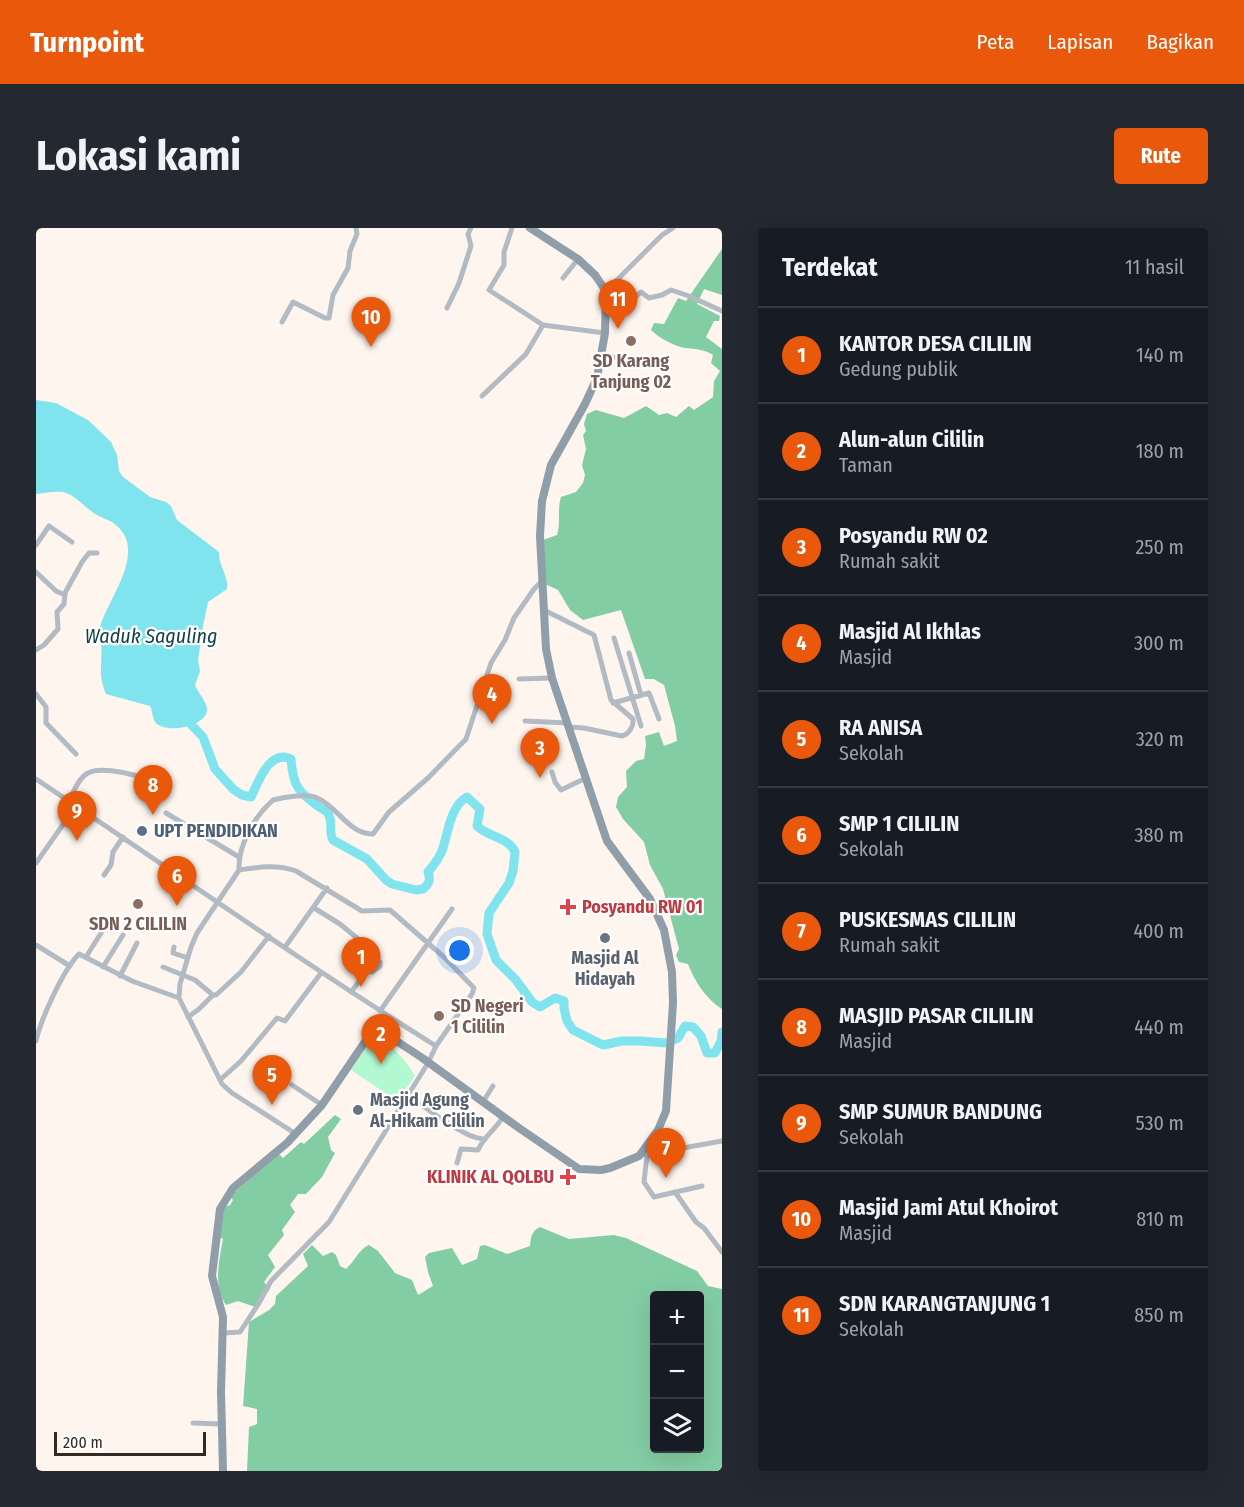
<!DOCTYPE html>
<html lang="id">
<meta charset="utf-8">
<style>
:root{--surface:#171b24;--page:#242831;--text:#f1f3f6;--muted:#9ea1a6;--line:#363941;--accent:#ea580c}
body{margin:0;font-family:"Fira Sans Condensed",sans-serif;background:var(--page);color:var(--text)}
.controls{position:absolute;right:18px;bottom:18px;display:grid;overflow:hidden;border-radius:6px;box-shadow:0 6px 24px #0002}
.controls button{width:54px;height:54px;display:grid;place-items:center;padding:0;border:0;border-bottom:2px solid var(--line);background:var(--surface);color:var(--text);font:30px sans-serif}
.scale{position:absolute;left:18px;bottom:15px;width:152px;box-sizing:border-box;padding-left:6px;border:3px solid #322a23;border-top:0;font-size:16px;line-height:21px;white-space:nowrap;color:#322a23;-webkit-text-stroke:4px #fff;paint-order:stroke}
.you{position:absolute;left:424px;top:723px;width:21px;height:21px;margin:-15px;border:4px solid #fff;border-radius:50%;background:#1a73e8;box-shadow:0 0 0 9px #1a73e833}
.badge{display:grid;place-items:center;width:39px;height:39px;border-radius:50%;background:var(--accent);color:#fff;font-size:20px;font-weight:700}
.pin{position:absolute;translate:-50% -50px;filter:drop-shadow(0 2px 3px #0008)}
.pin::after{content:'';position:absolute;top:32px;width:21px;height:18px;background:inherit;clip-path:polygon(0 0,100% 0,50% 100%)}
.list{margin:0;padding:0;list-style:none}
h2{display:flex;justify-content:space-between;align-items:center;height:78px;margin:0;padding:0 24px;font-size:26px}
h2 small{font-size:20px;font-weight:400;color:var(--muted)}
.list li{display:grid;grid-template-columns:39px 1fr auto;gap:18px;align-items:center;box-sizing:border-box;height:96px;padding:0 24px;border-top:2px solid var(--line)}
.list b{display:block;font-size:22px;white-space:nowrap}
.list p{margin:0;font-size:20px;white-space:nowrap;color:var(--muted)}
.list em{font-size:20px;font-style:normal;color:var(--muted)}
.icon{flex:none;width:33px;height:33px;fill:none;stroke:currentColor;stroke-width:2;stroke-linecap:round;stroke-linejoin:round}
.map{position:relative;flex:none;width:686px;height:1243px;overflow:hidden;border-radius:6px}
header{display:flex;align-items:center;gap:36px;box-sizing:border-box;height:84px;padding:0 30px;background:var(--accent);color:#fff}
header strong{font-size:28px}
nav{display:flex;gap:33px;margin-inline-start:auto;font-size:21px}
.intro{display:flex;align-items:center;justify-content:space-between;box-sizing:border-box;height:144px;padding:0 36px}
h1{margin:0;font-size:42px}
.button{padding:15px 27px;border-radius:6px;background:var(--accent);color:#fff;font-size:21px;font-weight:700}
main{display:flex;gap:36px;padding:0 36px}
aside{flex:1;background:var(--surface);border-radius:6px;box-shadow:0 6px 24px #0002}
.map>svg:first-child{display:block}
.green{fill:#b2f9d1}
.forest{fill:#83cda5;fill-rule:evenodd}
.water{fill:#80e4ef}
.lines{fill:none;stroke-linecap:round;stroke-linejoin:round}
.river{stroke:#80e4ef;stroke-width:9}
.minor{stroke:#b2bbc3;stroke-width:5}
.secondary{stroke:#909ea9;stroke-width:8}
.education-dot{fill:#8d6e63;stroke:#fff;stroke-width:2}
.service-dot{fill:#5c6f8a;stroke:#fff;stroke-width:2}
.health-dot{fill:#e0444e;stroke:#fff;stroke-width:2}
.worship-dot{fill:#6b7280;stroke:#fff;stroke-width:2}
.labels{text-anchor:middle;stroke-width:4.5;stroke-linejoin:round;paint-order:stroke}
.education-label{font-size:18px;font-weight:bold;fill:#785e54;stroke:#fff}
.service-label{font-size:18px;font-weight:bold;fill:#4e5e75;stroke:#fff;text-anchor:start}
.health-label{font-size:18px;font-weight:bold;fill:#be3a42;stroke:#fff;text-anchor:start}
.worship-label{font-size:18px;font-weight:bold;fill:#5b616d;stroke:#fff}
.water-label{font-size:20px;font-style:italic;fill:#0f3f44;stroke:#fff}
</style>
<header>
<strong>Turnpoint</strong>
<nav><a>Peta</a><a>Lapisan</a><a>Bagikan</a></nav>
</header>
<div class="intro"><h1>Lokasi kami</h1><a class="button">Rute</a></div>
<main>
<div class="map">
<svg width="686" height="1243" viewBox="0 0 686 1243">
<rect width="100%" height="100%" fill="#fef5ee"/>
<!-- green -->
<path class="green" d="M341 808C357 819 369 831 379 848L361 873 315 842 336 811Z"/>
<!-- forest -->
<path class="forest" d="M686 21V67L668 61 661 76 684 88 683 93H678L670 109 686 121V781C670 771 659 754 652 736L643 734 640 727 643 721 627 661 614 637 608 614 587 591 580 579 582 569 591 559 590 543 600 533 608 531 610 517 609 508 623 504 628 518 641 513 639 498 628 457 618 451H609L585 382 547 392 534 382 522 362 507 355 504 313 521 307C525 294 521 281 525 269L540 264 547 255 549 247 546 237 550 221 547 207 550 203 548 196 551 186 560 182 588 190 610 178 623 187 631 185 640 189 653 178 658 182 677 169 678 153 684 143 675 135 677 127C667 121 660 121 649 120 638 118 623 110 615 102L618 95 628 96 642 70 650 73Z
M299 887 305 891 292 909 295 922 299 925 286 949 270 966H262L254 977 259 984 246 1002 248 1007 232 1027 239 1039 228 1054 234 1061 219 1079 202 1073 190 1077C177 1058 183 1032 187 1011L183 1009 186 980 194 977 197 972 194 968 243 926 247 930 265 914 268 916Z
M504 999 533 1011 578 1007 590 1010 661 1043 672 1058 686 1061V1243H211L213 1199 221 1196V1181L207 1178 213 1094 233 1082 239 1076 240 1068 272 1038 267 1026 276 1017 287 1028 296 1024 300 1027 304 1038 310 1041C320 1032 322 1022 333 1017L342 1023 359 1045 376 1052 382 1067 397 1058 392 1044 389 1029 393 1025 416 1020 426 1037 441 1031 444 1018 449 1017 471 1026 494 1018C495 1010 495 1003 504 999ZM618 1068H664V1220H618Z"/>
<!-- water -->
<path class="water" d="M0 172 20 175 52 192 75 214 81 227 83 243 87 249 114 269 130 274 135 278 141 292 183 324C182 338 193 348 191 361L172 374 166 403 162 433 164 443 159 457C162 465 172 475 171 483 168 499 133 505 121 496 116 492 117 484 114 478L70 466C61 444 67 437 65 417 64 410 62 405 64 399 72 370 111 325 81 298 75 292 68 291 61 287 50 281 40 267 27 264 19 263 9 265 0 266Z"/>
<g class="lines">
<!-- river -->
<path class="river" d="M147 488 167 509 179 541 197 561 206 567 215 569C222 555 233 521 255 531 257 555 260 562 279 576 282 579 288 581 291 584 298 592 292 604 297 612L331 631 350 652 356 656 380 662 387 661C393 656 395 652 392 644 398 637 404 629 407 620 412 604 415 577 431 569L444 581 441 598C452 609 472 609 479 624L477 643 473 655 453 685 451 706 460 732 480 752 496 774 504 779 519 770 528 773V780L531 793 537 802 567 817 586 813H604L630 815 642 810 649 798 657 799 665 808 671 825H679L685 813 686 804"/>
<!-- minor -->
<path class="minor" d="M476 0 468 24V37L453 62 507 97 569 105
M527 50 542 31
M570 63 626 7 637 0
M570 66 582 65 599 69 605 64 613 70 626 67 635 62 653 68 686 83
M411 80 423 55 435 18 432 6 435 0
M246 94 257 74 289 90H293L297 67 312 40 314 23 321 6 320 0
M566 125 593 135
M446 168 490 126 507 97
M0 317 13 298 36 314
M0 344 20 363 29 367
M508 382 558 407 575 472 597 491C598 498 593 506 586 508L548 500 533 499
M578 410 605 498
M0 422 8 417 22 401 21 384 28 376 29 365 46 334 53 325H61
M593 425 605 467
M483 451 516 450
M0 466 10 479V495L40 526
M577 475 613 465 623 491
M489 493 532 495
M516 544 519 554 525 562 550 550
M0 551C133 640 264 733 400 818L392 835 293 994 235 1053 223 1075 204 1104 188 1105
M32 573C38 564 43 549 52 545 65 538 93 546 106 549
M130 585 203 629
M0 635 40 578
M203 642C223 639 240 636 260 643L326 683 354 682 409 730 438 760 436 766 400 818
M68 647 75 637 77 624 87 609
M278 680 304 696 327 715V718L344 734V738L336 744 332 742 315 764
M0 717 34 738
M138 719 137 725 152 730
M249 719 291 660
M50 729 70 697
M67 739 87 707
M127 739 159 752 177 767
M84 748 101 715
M344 783 416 681
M152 789 163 781 177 767H180L205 744 233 708
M339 799 348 786
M0 813C5 791 27 742 43 726L96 753 143 770
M184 852 205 833 241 790 249 793 285 745
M256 857 286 877
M372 867C389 879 428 910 447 911
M447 874 457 858
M260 906 196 865 186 856 143 770 144 756 155 719 161 705 203 642C202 617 218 589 237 572 248 569 268 566 279 569 301 577 313 607 337 606L353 584 392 550 430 511 455 435 469 412 478 390 498 361 506 353
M608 927 686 913
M611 927 608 954 618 969 666 958
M421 935 425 921 442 922C448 908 459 902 467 889
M639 964 660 994 668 1000 686 1024
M157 1195 185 1196"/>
<!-- secondary -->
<path class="secondary" d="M187 1243 185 1164 187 1089 176 1048 184 981 197 960 251 915 286 877 339 799 385 829 483 900 543 941 565 942 574 940 603 928 622 902 630 883 637 775 636 744 628 702 614 671 571 613 516 450 510 421 504 308 506 273 515 237 549 176 561 150 569 105 570 63 559 47 542 31 494 0"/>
</g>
<!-- markers -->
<g class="education-dot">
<circle cx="595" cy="113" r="6"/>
<circle cx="102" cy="676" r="6"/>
<circle cx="403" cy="788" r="6"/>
</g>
<circle class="service-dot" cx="106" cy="603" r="6"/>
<g class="health-dot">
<path d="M529 670h6v6h6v6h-6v6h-6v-6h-6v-6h6z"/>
<path d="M529 940h6v6h6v6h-6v6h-6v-6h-6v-6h6z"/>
</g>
<g class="worship-dot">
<circle cx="569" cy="710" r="6"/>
<circle cx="322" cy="882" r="6"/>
</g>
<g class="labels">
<!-- education labels -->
<g class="education-label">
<text x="595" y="139">SD Karang<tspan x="595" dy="21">Tanjung 02</tspan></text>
<text x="102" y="702">SDN 2 CILILIN</text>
<text x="415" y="784" text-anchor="start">SD Negeri<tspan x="415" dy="21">1 Cililin</tspan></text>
</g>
<!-- service labels -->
<g class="service-label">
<text x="118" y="609">UPT PENDIDIKAN</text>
</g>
<!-- health labels -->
<g class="health-label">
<text x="546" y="685">Posyandu RW 01</text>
<text x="518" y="955" text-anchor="end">KLINIK AL QOLBU</text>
</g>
<!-- worship labels -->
<g class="worship-label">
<text x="569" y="736">Masjid Al<tspan x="569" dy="21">Hidayah</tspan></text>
<text x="334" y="878" text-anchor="start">Masjid Agung<tspan x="334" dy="21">Al-Hikam Cililin</tspan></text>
</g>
<!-- water labels -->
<g class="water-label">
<text x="115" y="415">Waduk Saguling</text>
</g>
</g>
</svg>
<div class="controls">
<button>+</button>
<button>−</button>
<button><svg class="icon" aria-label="layers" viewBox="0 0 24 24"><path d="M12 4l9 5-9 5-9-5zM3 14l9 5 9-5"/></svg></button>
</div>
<div class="scale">200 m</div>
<div class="you"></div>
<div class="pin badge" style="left:325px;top:759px">1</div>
<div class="pin badge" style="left:345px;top:836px">2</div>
<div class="pin badge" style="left:504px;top:550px">3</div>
<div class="pin badge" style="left:456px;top:496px">4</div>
<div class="pin badge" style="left:236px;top:877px">5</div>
<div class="pin badge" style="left:141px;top:678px">6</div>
<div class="pin badge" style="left:630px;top:950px">7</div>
<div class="pin badge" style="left:117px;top:587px">8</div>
<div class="pin badge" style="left:41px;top:613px">9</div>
<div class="pin badge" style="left:335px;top:119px">10</div>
<div class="pin badge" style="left:582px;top:101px">11</div>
</div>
<aside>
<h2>Terdekat<small>11 hasil</small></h2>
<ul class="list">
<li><span class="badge">1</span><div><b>KANTOR DESA CILILIN</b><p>Gedung publik</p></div><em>140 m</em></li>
<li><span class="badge">2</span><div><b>Alun-alun Cililin</b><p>Taman</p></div><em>180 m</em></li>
<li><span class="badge">3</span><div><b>Posyandu RW 02</b><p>Rumah sakit</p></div><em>250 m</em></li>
<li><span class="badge">4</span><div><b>Masjid Al Ikhlas</b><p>Masjid</p></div><em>300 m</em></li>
<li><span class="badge">5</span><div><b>RA ANISA</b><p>Sekolah</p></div><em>320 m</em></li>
<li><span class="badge">6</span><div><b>SMP 1 CILILIN</b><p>Sekolah</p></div><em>380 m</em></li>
<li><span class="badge">7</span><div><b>PUSKESMAS CILILIN</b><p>Rumah sakit</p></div><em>400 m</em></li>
<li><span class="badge">8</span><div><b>MASJID PASAR CILILIN</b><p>Masjid</p></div><em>440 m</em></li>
<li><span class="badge">9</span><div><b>SMP SUMUR BANDUNG</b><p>Sekolah</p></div><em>530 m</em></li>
<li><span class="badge">10</span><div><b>Masjid Jami Atul Khoirot</b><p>Masjid</p></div><em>810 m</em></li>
<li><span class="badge">11</span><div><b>SDN KARANGTANJUNG 1</b><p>Sekolah</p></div><em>850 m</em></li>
</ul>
</aside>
</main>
